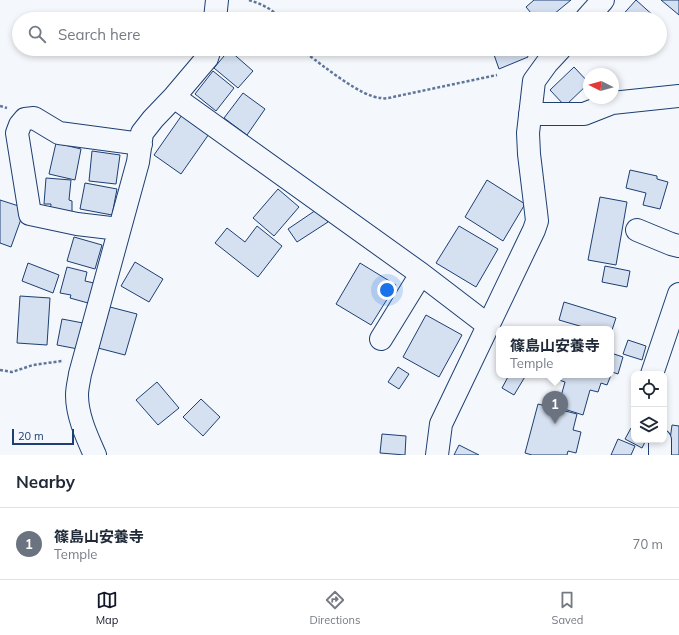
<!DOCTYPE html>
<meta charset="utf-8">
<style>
:root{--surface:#fff;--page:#f6f6f7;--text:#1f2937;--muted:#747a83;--line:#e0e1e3;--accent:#111827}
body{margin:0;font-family:Mulish,"Noto Sans JP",sans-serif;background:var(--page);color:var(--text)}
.controls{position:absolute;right:12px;bottom:12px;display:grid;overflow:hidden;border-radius:8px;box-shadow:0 2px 6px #0003}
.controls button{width:36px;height:36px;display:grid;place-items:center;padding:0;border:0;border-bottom:1px solid var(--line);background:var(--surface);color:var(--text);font:20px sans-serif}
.compass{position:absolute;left:583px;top:68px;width:36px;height:36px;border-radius:50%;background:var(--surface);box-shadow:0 2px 6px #0003;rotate:275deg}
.scale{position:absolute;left:12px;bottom:10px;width:62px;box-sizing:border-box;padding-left:4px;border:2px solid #1d3f73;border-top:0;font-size:11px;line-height:14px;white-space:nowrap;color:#1d3f73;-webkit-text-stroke:3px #f4f7fb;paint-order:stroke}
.you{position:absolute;left:387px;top:290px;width:14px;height:14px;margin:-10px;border:3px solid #fff;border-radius:50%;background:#1a73e8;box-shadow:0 0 0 6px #1a73e833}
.badge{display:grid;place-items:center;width:26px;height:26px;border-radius:50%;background:var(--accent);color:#fff;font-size:13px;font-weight:700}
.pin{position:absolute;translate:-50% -33px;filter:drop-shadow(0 1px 2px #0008)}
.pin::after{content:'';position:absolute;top:21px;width:14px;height:12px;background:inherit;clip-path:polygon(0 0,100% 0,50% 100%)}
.popup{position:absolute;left:496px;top:326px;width:118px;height:52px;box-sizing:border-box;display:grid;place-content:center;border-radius:8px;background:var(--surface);filter:drop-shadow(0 1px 3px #0005);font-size:13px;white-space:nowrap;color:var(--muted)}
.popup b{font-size:15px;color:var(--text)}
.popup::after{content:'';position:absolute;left:50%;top:100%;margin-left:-8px;border:8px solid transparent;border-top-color:var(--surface)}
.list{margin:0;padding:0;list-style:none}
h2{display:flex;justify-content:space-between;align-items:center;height:52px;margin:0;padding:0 16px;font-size:17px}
h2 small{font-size:13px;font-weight:400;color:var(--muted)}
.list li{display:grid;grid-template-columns:26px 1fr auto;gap:12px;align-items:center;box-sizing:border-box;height:72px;padding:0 16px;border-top:1px solid var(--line)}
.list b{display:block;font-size:15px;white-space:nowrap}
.list p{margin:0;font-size:13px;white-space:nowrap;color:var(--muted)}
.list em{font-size:13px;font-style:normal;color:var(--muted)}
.icon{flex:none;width:22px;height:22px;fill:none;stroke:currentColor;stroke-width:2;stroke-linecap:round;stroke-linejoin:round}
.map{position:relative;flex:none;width:679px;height:455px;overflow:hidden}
.search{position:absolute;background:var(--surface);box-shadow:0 2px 6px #0003;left:12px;right:12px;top:12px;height:44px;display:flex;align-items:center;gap:10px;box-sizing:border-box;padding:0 14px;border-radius:22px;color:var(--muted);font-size:15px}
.sheet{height:124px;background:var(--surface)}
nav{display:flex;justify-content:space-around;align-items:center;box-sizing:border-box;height:56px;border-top:1px solid var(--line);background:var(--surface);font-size:11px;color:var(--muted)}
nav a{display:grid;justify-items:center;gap:2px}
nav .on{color:var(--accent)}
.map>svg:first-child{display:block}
.building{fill:#d5e0f0;stroke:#1d3f73}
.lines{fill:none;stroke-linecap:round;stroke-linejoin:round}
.minor-casing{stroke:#1d3f73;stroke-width:24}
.path{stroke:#5e769c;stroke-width:2.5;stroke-dasharray:3 2;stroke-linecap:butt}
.minor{stroke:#f4f7fb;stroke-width:22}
</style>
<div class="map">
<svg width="679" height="455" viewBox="0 0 679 455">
<rect width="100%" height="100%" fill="#f4f7fb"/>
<!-- building -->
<path class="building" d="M534 0H571L548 19H536L526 7Z
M636 0 656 18 655 19H619Z
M661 0H679V15Z
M492 49H525L528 57 499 69Z
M229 50 253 71 238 88 214 68Z
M574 67 589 83 565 106 550 90Z
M213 71 234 88 216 111 195 94Z
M243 93 265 109 247 135 224 118Z
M182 115 209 134 181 174 154 155Z
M56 143 81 149 75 180 49 174Z
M92 151 120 155 116 184 89 181Z
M630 170 657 176V179L668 182 660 209 643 205 646 193 626 188Z
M46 178 71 180 69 200 72 201V215L50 213 51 204H44Z
M487 180 525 204 503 241 465 217Z
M85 183 117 189 112 215 80 209Z
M278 189 299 207 274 236 253 218Z
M600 197 627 202 616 265 588 260Z
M0 200 25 208 11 247 0 243Z
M319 208 328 222 297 242 288 229Z
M257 226 282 246 258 277 215 243 227 228 245 242Z
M459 226 498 249 476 287 436 263Z
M74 237 102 245 95 269 67 261Z
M135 262 163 279 149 302 121 286Z
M28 263 59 275 53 293 22 281Z
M360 263 396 285 371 325 336 304Z
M605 266 630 271 627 287 602 282Z
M67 267 87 272 85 281 94 283 88 303 70 298 71 295 60 293Z
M20 296 50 298 47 345 17 343Z
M564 302 616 318 611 333V329H582L583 327 559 320Z
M110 307 137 314 125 355 98 348Z
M426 315 462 335 439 377 403 357Z
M62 319 83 323 78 349 57 345Z
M628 340 646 346 642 360 623 354Z
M611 353 623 357 618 374 612 372 611 374Z
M398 367 409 374 399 389 388 382Z
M509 375H526L514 395 502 388Z
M561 375H611L607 385 601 383 598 392 590 390 583 415 558 407 565 382 559 380Z
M157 382 179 408 158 425 136 400Z
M201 399 220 417 203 436 183 417Z
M538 404 577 414 573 430 581 432 576 453 568 451 567 455H532L525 453Z
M672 425 679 426V455H668Z
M631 428 634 430V440H646L642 448 625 439Z
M382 434 406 436 405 455 380 453Z
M618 439 635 446 631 455H611Z
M459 445 479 455H454Z"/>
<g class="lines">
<!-- minor casing -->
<g class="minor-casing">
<path id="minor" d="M215 19 217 0
M586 19 603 0
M174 97 421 274 489 326
M530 114H584L612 103 679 96
M119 229 77 224 30 214 17 133 20 125 25 119 34 118 59 133 141 144
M637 230 671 244 679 246
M381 339 421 274
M652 374 679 294
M660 440V455
M95 455C87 437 77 416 77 395 77 388 79 381 80 374L138 162 142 133 153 119 174 97 207 58 210 49
M437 455 441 424 534 230 537 221 536 212 529 154 528 133 534 81 547 63 560 49"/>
</g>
<!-- path -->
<path class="path" d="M249 0C261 4 273 9 281 19
M304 49 307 54C324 66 361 97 381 98 385 99 389 98 393 97L497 75
M0 106 7 108
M0 370 12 372 33 365 62 361"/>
<!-- minor -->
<use href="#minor" class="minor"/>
</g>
</svg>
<div class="controls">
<button><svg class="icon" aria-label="locate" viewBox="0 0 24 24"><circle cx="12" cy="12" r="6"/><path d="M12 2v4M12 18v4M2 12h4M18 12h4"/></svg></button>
<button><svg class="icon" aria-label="layers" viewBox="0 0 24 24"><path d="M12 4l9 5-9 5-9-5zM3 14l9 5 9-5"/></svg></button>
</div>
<svg class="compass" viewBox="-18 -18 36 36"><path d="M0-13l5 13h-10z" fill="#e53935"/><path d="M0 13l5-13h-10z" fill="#747a83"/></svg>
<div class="scale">20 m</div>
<div class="you"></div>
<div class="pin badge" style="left:555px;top:424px;background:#6b7280">1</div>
<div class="popup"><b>篠島山安養寺</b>Temple</div>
<div class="search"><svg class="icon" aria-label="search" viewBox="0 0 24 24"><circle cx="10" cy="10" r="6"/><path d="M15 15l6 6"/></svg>Search here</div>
</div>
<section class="sheet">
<h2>Nearby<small></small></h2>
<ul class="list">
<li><span class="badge" style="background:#6b7280">1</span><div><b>篠島山安養寺</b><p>Temple</p></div><em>70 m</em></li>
</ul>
</section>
<nav>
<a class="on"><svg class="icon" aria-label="map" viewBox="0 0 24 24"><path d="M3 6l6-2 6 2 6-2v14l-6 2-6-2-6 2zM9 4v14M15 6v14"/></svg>Map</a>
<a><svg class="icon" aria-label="directions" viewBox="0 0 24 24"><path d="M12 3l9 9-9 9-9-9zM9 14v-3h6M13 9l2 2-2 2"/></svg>Directions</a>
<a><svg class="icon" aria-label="saved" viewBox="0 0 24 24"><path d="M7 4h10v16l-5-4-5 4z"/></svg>Saved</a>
</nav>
